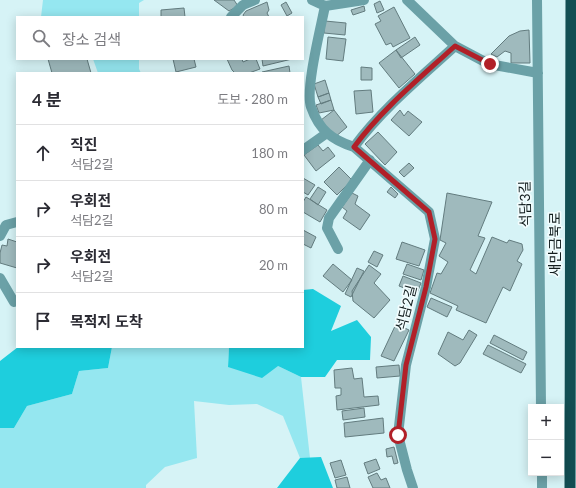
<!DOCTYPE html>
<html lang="ko">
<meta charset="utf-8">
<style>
:root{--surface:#fff;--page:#f7f7f7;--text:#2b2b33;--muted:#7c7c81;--line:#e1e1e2}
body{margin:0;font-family:Lato,"Noto Sans KR",sans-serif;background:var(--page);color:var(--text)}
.controls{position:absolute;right:12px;bottom:12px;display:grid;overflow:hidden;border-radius:0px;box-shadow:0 2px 10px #0003}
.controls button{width:36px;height:36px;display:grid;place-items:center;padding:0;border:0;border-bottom:1px solid var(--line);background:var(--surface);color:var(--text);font:20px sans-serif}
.stop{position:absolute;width:12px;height:12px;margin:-9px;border:3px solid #b12028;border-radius:50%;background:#fff}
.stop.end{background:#b12028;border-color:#fff;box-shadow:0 1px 4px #0008}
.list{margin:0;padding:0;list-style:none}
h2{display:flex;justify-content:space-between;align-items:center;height:52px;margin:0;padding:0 16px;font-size:17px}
h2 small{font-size:13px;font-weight:400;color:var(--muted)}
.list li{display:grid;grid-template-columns:26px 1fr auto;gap:12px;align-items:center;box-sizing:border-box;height:56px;padding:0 16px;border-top:1px solid var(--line)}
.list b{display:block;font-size:15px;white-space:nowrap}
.list p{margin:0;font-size:13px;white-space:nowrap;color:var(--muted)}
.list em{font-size:13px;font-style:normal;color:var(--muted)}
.icon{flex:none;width:22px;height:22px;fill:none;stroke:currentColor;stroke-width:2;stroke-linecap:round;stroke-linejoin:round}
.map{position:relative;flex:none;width:576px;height:488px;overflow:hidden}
.search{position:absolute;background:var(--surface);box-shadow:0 2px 10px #0003;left:16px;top:16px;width:288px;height:44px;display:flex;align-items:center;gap:10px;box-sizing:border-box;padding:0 14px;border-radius:0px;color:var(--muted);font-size:15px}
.panel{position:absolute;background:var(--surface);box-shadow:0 2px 10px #0003;left:16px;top:72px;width:288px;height:276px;border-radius:0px}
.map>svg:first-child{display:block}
.green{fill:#95e7f0}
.forest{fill:#1ecedd}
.building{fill:#9fbabd;stroke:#637c7f}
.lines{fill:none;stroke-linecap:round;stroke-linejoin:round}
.minor{stroke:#6ba1a7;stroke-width:10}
.trunk{stroke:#124e53;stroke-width:11}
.route{stroke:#b12028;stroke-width:5}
.labels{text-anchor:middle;stroke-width:3.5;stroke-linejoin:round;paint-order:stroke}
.street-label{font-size:14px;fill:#121d1e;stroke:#f1fcfd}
</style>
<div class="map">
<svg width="576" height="488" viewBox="0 0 576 488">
<rect width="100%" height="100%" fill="#d6f3f6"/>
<!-- green -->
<path class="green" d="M43 0H144L139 3V17H41Z
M93 59H139V69L141 73H98Z
M112 347H229L228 367 278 366 301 377 310 458H300L283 416 257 404 229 405 194 401 197 458 165 467 146 485V488H0V428H14L27 406 72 394 79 371 108 368Z"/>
<!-- forest -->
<path class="forest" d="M313 289 341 306 331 331 357 320 371 337 370 360H337L325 377H301L278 366 262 378 228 367 229 347H303V290Z
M18 347H112L108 368 79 371 72 394 27 406 14 428H0V361Z
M321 457 333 488H277L300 458Z"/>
<!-- building -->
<path class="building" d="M214 0H234L238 6 229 11Z
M380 1 384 10 377 13 374 4Z
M267 2 269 10 267 13 269 17H244L243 15 246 11Z
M286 2 292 13 287 16 281 5Z
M364 6 365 11 353 15 351 10Z
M394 7 410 38 393 47 391 43 386 45 375 24 381 21 378 16Z
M184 8 185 17H161V10Z
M325 21 346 23 345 35 324 33Z
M529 30 530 63H511V53L505 51 497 57 491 54 509 36 520 31Z
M328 37 346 39 343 61 326 59Z
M415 37 420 45 401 58 396 50Z
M396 50 415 74 399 88 379 63Z
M48 59H87L91 73H52Z
M173 59H194L196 67 176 72Z
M227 59H242L243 62 250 59H256L260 69 249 73H235L232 70Z
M262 59H292L263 66Z
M289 66 290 73H262V72Z
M361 67 372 68V80H361Z
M325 80 329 93 318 97 314 84Z
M371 90 373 112 356 114 354 91Z
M329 93 331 100 321 104 318 97Z
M331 100 334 110 319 113 316 105Z
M334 110 347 127 335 137 321 120Z
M400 110 404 116 408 111 422 122 409 136 391 120Z
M378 132 397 152 385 165 365 144Z
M318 145 323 151 328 147 335 156 316 171 304 155Z
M409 163 414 168 404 177 399 172Z
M339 167 352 180 337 195 324 182Z
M303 178 315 185 308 195 303 192Z
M318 187 326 192 318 205 310 199Z
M391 187 398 194 395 198 387 192Z
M352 193 358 196 355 204 370 215 360 230 343 218 347 211 342 207Z
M447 193 492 202 478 236 485 238 470 270 476 274 492 237 507 243 509 240 522 244 523 250 517 261 522 264 510 291 503 287 486 323 456 310 458 306 430 293 437 273 441 274 448 262 439 256 446 243 440 240Z
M306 197 327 210 320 222 303 212V202Z
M303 230 316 237 311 248 303 244Z
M8 239 17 242V268L0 263V253L2 245 7 246Z
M402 242 425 250 419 266 396 259Z
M374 251 383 255 377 267 368 262Z
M333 264 352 280 343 292 323 276Z
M407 264 424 270 421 280 403 274Z
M369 265 381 274 374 283 390 300 374 318 353 301 352 291Z
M357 268 364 271 351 297 345 294Z
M403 276 421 283 417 293 399 286Z
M431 298 452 307 447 317 427 307Z
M396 324 409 330 394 361 381 356Z
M469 330 477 335 460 363 455 366 438 354 448 332 463 340Z
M494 335 527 352 523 360 490 343Z
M488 345 526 364 521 373 483 354Z
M399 365 400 376 377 378 376 367Z
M352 368 354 379 362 378 364 397 378 396 379 405 337 410 336 396 341 395V388H335L334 370Z
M364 408 365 417 343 420 342 411Z
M383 418 384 433 345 437 344 423Z
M394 447 398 463 394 464 392 456 387 457 386 449Z
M376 459 380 469 368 474 364 463Z
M341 460 346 475 335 478 330 463Z
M377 473 381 480 386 478 390 488H373L368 477Z
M347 477 350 488H337L335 480Z"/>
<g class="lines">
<!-- minor -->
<path class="minor" d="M312 0 325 6 364 0
M407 0 455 46 489 64 538 73
M537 0 541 407
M325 6C321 27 305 89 311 107 319 130 332 140 354 147L429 212 435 239 426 287 406 365 398 435 407 470 413 488
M231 17 243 5 255 0
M354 147C382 109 420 78 455 46
M303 150 327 133
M0 236 6 225 17 222
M338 249 327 228 329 218 370 160
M0 278 14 302
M542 473V488"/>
<!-- trunk -->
<path class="trunk" d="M570 488 571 0"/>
</g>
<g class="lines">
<!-- route -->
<path class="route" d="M398 435 406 365 426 287 435 239 429 212 354 147C382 109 420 78 455 46L490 64"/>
</g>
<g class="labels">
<!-- street labels -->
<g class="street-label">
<text transform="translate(525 204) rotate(-91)" y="5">석담3길</text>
<text transform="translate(555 244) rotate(-90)" y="5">새만금북로</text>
<text transform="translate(406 308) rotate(-76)" y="5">석담2길</text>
</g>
</g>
</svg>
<div class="controls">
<button>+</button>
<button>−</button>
</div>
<div class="stop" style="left:398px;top:435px"></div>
<div class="stop end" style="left:490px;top:64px"></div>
<div class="search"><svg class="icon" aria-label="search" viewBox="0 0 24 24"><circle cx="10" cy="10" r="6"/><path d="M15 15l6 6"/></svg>장소 검색</div>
<section class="panel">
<h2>4 분<small>도보 · 280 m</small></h2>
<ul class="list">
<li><svg class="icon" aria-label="ahead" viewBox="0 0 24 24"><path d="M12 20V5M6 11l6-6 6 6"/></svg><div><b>직진</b><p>석담2길</p></div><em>180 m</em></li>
<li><svg class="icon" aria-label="right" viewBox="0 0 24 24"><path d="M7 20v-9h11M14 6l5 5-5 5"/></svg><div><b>우회전</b><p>석담2길</p></div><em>80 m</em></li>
<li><svg class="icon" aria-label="right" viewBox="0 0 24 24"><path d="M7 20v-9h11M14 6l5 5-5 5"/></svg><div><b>우회전</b><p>석담2길</p></div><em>20 m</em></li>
<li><svg class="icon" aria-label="arrive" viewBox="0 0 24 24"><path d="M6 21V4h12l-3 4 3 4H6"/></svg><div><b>목적지 도착</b></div></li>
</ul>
</section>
</div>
